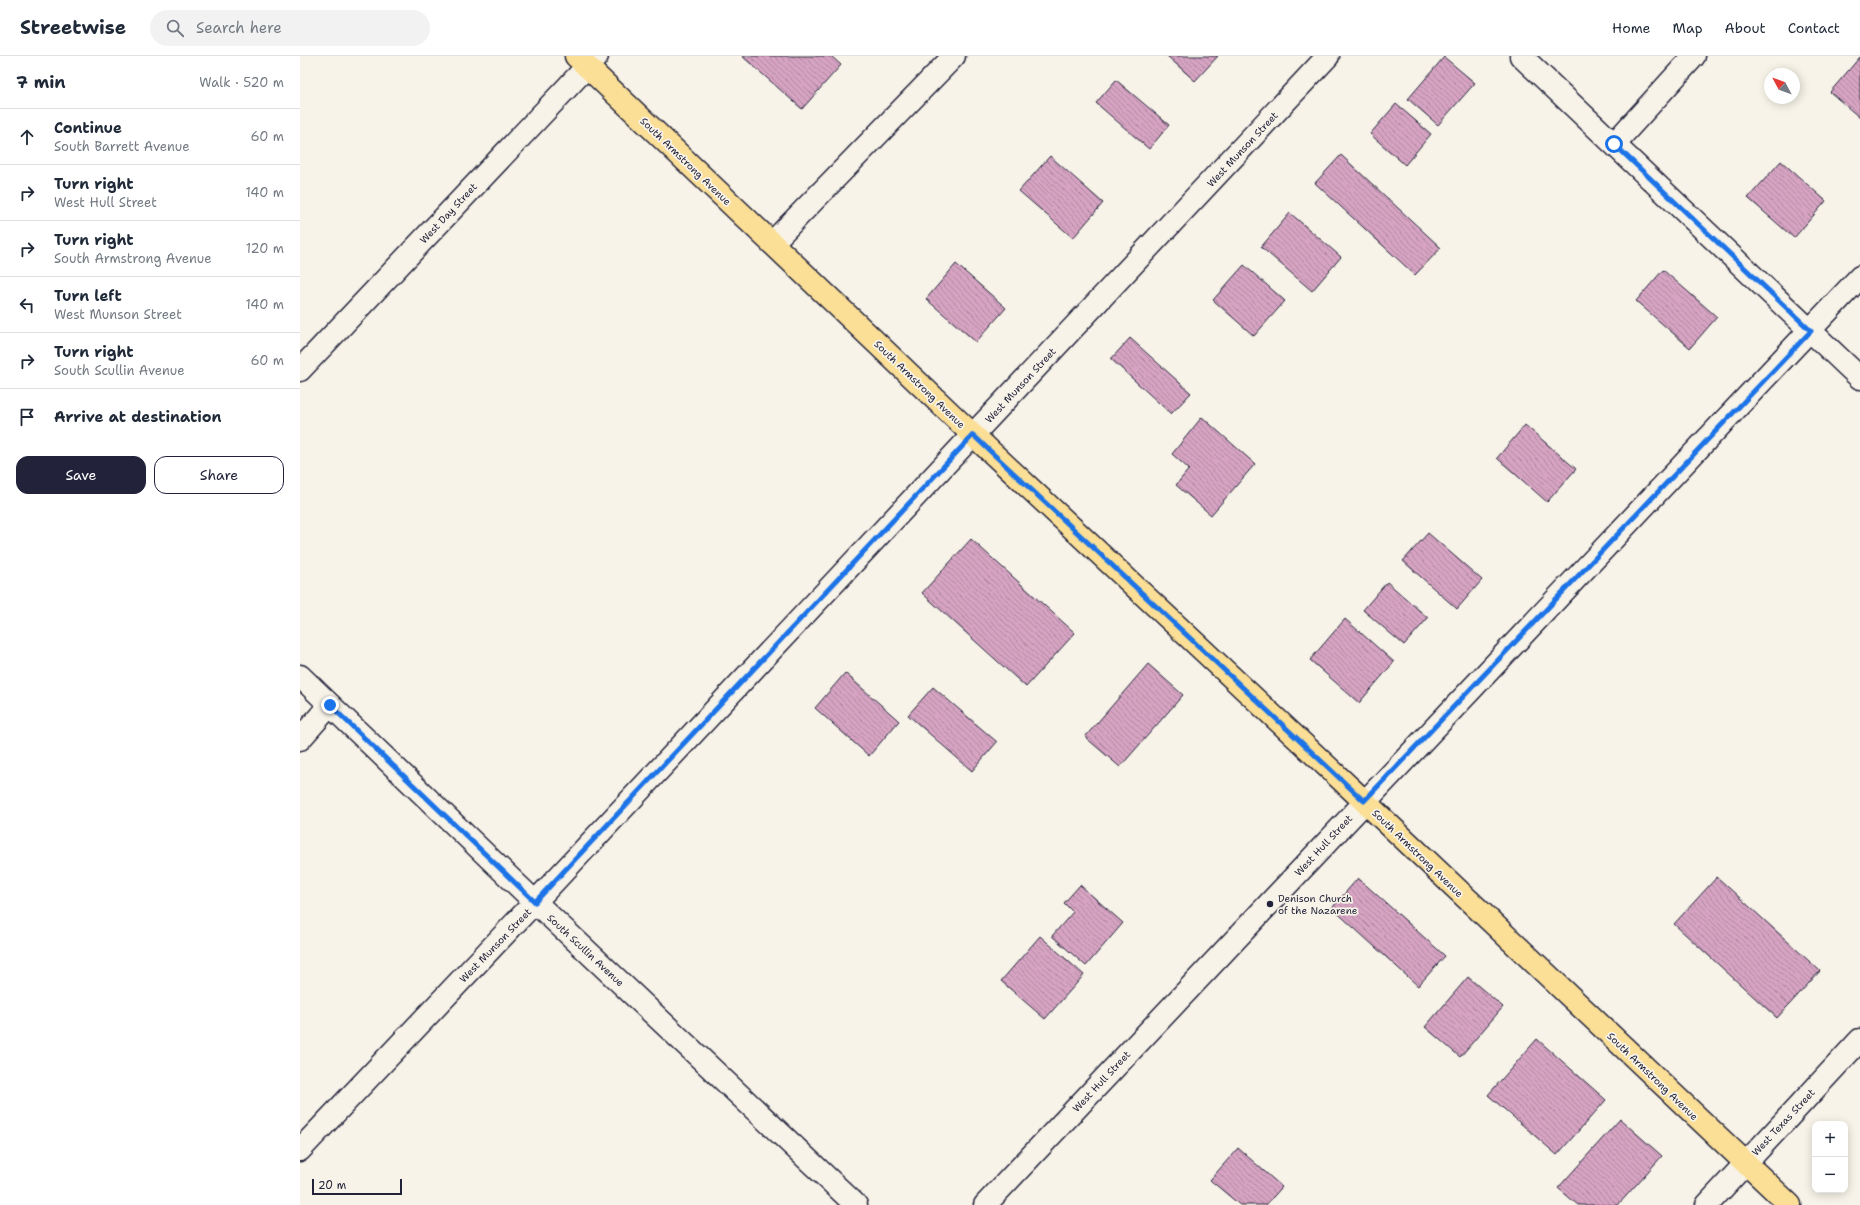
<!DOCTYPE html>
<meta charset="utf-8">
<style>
:root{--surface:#fff;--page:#f2f2f3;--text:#1f2937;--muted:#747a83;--line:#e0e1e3;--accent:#22223b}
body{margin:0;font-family:"Shantell Sans",sans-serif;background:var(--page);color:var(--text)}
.controls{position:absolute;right:12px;bottom:12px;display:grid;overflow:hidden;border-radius:8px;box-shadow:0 2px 10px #0003}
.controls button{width:36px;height:36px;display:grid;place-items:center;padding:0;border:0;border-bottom:1px solid var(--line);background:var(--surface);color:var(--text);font:20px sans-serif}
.compass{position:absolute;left:1464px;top:12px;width:36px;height:36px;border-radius:50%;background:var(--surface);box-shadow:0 2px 10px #0003;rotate:311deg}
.scale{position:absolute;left:12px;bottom:10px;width:90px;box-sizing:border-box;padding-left:4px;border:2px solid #22223b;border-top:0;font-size:11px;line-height:14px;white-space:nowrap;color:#22223b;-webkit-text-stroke:3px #f7f3e8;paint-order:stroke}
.stop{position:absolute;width:12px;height:12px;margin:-9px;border:3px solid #1a73e8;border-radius:50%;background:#fff}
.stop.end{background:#1a73e8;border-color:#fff;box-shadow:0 1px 4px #0008}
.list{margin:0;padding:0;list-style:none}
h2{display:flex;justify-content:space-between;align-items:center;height:52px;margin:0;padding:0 16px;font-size:17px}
h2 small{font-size:13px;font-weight:400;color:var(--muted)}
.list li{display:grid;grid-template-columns:26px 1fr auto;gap:12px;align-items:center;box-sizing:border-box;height:56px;padding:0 16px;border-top:1px solid var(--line)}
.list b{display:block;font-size:15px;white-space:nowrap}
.list p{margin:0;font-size:13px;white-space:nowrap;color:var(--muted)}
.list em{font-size:13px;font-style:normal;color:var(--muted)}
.actions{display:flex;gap:8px;padding:12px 16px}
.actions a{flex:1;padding:9px 0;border:1px solid var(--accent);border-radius:12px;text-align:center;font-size:14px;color:var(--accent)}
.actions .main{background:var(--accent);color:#fff}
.icon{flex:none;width:22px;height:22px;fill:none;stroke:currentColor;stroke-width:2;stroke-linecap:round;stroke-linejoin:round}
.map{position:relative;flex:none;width:1560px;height:1149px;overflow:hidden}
header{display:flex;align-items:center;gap:24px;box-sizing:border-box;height:56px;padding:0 20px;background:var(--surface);border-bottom:1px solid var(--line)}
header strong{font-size:19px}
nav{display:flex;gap:22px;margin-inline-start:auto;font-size:14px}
.search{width:280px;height:36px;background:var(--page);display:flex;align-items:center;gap:10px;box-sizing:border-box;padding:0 14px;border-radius:22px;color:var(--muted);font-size:15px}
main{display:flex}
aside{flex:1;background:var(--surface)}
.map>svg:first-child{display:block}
.building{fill:url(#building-back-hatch);stroke:#22223b}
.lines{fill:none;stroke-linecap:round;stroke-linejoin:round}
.minor-casing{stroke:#22223b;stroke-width:25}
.major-casing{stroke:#22223b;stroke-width:25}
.minor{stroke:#f7f3e8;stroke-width:22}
.major{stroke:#fbdf96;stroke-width:22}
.route{stroke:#1a73e8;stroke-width:5}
.poi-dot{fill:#22223b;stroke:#f7f3e8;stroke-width:1.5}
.labels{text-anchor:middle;stroke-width:3.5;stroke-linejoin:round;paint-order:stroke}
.street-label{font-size:10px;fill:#22223b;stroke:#f7f3e8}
.poi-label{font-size:10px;fill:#22223b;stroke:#f7f3e8;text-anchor:start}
</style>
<header>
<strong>Streetwise</strong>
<div class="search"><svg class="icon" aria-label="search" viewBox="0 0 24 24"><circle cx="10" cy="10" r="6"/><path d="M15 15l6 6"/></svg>Search here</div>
<nav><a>Home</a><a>Map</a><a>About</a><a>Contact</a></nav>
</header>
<main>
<aside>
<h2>7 min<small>Walk · 520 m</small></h2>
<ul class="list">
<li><svg class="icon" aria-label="ahead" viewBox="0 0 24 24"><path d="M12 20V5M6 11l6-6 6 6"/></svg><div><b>Continue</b><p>South Barrett Avenue</p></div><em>60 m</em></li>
<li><svg class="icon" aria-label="right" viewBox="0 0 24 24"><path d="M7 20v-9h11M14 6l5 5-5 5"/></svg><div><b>Turn right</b><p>West Hull Street</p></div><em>140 m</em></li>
<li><svg class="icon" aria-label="right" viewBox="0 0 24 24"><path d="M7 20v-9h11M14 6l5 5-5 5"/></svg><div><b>Turn right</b><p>South Armstrong Avenue</p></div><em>120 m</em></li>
<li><svg class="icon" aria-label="left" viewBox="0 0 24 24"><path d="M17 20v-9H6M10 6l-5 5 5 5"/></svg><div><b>Turn left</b><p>West Munson Street</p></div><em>140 m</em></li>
<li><svg class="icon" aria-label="right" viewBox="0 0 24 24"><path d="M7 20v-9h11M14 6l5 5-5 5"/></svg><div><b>Turn right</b><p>South Scullin Avenue</p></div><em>60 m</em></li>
<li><svg class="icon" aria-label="arrive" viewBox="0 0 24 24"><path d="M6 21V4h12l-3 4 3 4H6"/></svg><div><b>Arrive at destination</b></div></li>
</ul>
<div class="actions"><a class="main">Save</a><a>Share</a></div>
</aside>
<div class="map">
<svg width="1560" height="1149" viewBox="0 0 1560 1149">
<defs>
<pattern id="building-back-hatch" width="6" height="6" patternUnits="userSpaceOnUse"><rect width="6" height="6" fill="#d6a4c2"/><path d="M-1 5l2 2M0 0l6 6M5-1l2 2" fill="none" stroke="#ad859f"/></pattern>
</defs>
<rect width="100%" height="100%" fill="#f7f3e8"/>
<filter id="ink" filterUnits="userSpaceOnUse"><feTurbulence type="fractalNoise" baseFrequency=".025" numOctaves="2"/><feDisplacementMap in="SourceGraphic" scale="8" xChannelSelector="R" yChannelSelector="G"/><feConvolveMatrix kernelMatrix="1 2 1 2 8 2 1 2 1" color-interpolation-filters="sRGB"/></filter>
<g filter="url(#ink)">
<!-- building -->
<path class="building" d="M442 0H531L541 9 502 53Z
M867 0H918L895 25Z
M1144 1 1175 27 1138 69 1108 43Z
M1560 1V62L1530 36Z
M816 24 869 69 849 93 796 47Z
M1096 48 1131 78 1105 109 1070 78Z
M1041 99 1141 192 1115 219 1015 127Z
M750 100 803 147 773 182 719 135Z
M1481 105 1526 145 1494 182 1448 142Z
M990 157 1041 201 1012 235 961 191Z
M656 208 706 252 676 286 626 243Z
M944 209 985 245 954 280 913 244Z
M1363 214 1417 261 1390 292 1336 245Z
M830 282 891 337 871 358 811 303Z
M902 361 955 408 911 459 876 429 889 413 872 398Z
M1225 369 1276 413 1247 446 1197 402Z
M1128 477 1182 524 1157 553 1103 505Z
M671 483 775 577 726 631 622 537Z
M1087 526 1128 562 1104 589 1063 554Z
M1045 563 1094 606 1059 647 1010 604Z
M848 608 883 639 820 711 785 681Z
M545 617 599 665 569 700 515 652Z
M633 631 697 686 672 715 608 659Z
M1417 821 1520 915 1477 962 1374 868Z
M1058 822 1145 900 1118 930 1032 852Z
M780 829 823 867 786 910 752 880 773 856 764 847Z
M740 880 784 919 745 963 701 925Z
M1168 921 1203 951 1160 1001 1125 971Z
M1237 983 1306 1044 1257 1099 1188 1039Z
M1320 1063 1362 1100 1318 1149H1278L1258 1132Z
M938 1092 982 1131 966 1149H940L910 1124Z"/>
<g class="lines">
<!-- minor casing -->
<g class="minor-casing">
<path id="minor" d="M1221 0 1560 322
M1314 88 1394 0
M472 187 654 0
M0 314 297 0
M0 620 235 846 556 1149
M0 683 30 649
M0 1094 235 846 1028 0
M685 1149 1560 221
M1407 1149 1560 984"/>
</g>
<!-- major casing -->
<g class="major-casing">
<path id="major" d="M276 0 673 379 1064 745 1490 1149"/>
</g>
<!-- minor -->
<use href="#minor" class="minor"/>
<!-- major -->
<use href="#major" class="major"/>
</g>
</g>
<g class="lines" filter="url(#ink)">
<!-- route -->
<path class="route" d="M30 649 235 846 673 379 1064 745 1511 275 1314 88"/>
</g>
<!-- markers -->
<circle class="poi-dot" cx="970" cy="848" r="4"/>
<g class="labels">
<!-- street labels -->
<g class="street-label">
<text transform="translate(942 93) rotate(-47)" y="4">West Munson Street</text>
<text transform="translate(386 105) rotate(44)" y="4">South Armstrong Avenue</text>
<text transform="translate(148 157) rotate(-47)" y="4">West Day Street</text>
<text transform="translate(620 328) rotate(44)" y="4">South Armstrong Avenue</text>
<text transform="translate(720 329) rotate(-47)" y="4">West Munson Street</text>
<text transform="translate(1023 789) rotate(-47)" y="4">West Hull Street</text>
<text transform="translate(1118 797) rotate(44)" y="4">South Armstrong Avenue</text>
<text transform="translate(195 889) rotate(-46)" y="4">West Munson Street</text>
<text transform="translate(286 894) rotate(43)" y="4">South Scullin Avenue</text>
<text transform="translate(1353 1020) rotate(44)" y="4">South Armstrong Avenue</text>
<text transform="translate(801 1025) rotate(-47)" y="4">West Hull Street</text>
<text transform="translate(1483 1066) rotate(-47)" y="4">West Texas Street</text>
</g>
<!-- poi labels -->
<g class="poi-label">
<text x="978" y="846">Denison Church<tspan x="978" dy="12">of the Nazarene</tspan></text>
</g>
</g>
</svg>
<div class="controls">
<button>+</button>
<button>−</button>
</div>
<svg class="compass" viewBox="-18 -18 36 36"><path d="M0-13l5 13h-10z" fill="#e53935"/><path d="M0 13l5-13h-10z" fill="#747a83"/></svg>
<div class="scale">20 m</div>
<div class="stop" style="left:1314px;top:88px"></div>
<div class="stop end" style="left:30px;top:649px"></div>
</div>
</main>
